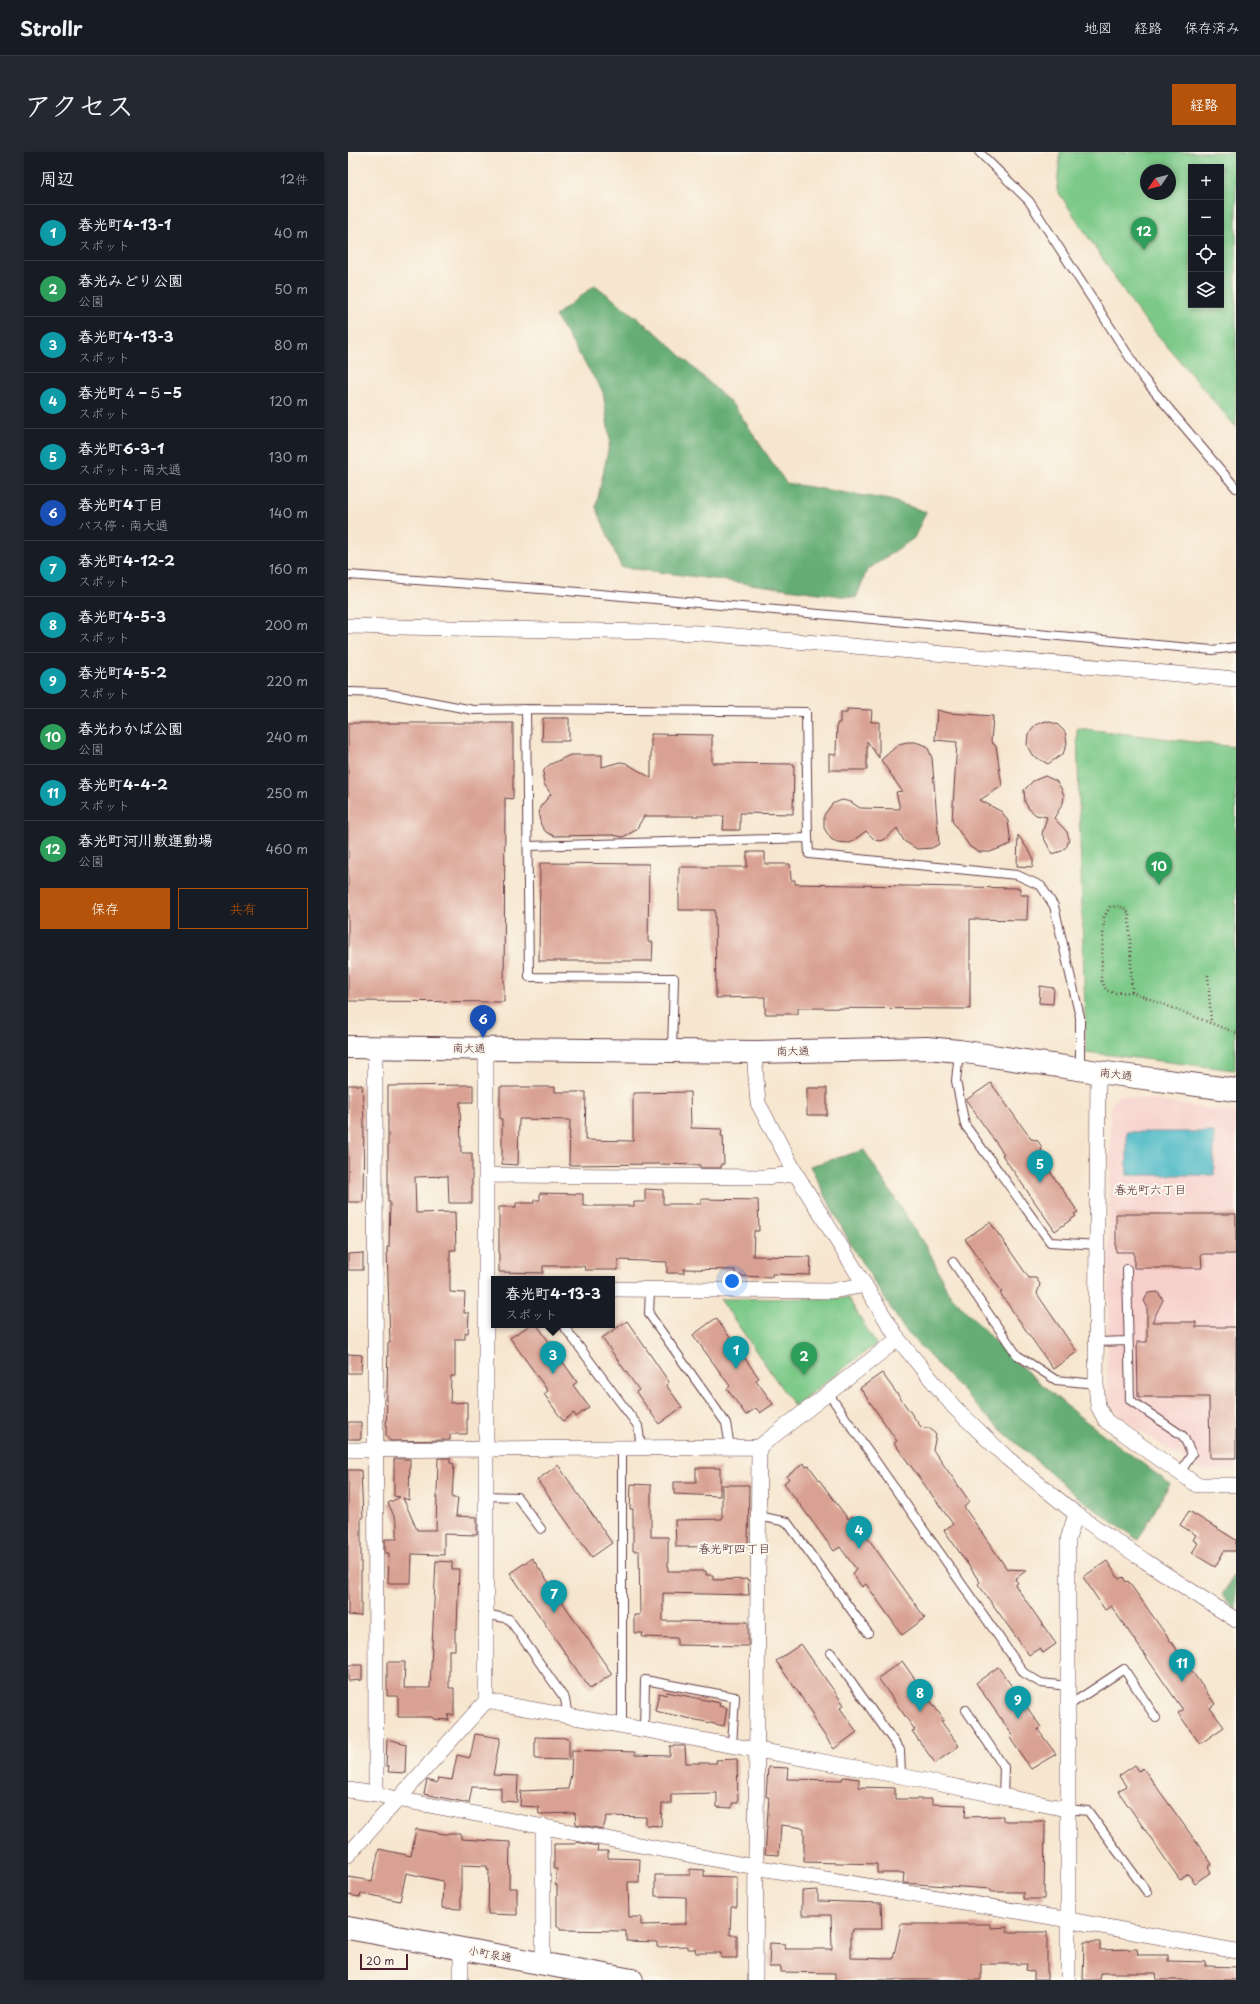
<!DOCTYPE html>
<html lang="ja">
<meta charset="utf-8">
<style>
:root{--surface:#171b24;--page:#242831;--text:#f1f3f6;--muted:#9ea1a6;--line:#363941;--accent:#b45309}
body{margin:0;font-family:"Playpen Sans","Klee One",sans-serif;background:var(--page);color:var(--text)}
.controls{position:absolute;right:12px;top:12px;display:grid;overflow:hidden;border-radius:0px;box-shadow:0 2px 6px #0003}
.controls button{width:36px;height:36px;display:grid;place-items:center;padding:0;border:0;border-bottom:1px solid var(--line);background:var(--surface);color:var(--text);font:20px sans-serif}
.compass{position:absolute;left:792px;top:12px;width:36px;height:36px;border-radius:50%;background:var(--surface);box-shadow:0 2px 6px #0003;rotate:235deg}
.scale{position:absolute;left:12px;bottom:10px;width:48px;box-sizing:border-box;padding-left:4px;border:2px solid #4a1f2b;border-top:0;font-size:11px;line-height:14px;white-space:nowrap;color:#4a1f2b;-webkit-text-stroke:3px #fbf7ec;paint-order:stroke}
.you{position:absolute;left:384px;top:1129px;width:14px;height:14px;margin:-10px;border:3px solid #fff;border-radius:50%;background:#1a73e8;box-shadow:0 0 0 6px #1a73e833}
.badge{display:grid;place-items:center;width:26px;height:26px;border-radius:50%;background:var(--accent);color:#fff;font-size:13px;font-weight:700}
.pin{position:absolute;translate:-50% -33px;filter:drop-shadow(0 1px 2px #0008)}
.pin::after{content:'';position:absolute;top:21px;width:14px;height:12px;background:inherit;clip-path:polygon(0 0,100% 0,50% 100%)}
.popup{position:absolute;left:143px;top:1124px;width:124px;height:52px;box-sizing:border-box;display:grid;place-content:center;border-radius:0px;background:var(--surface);filter:drop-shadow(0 1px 3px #0005);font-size:13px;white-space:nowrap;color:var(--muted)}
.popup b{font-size:15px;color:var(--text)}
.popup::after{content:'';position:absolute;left:50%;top:100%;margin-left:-8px;border:8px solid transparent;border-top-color:var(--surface)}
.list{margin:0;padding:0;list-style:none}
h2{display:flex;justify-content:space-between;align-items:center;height:52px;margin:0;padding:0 16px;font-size:17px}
h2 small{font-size:13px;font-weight:400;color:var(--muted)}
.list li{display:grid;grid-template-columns:26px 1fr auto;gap:12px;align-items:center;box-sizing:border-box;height:56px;padding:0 16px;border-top:1px solid var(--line)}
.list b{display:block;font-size:15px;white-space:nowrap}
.list p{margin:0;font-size:13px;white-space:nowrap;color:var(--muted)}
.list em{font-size:13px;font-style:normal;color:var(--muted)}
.actions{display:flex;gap:8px;padding:12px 16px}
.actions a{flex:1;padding:9px 0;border:1px solid var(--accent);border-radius:0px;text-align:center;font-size:14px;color:var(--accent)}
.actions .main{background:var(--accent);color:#fff}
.icon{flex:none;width:22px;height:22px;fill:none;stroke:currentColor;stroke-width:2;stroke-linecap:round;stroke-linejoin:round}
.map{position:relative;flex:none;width:888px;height:1828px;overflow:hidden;border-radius:0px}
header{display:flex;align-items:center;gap:24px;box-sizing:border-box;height:56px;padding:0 20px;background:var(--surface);border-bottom:1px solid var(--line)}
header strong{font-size:19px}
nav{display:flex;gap:22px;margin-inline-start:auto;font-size:14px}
.intro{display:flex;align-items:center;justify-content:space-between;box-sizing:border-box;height:96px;padding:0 24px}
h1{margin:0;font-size:28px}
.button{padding:10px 18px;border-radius:0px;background:var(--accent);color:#fff;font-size:14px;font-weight:700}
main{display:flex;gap:24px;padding:0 24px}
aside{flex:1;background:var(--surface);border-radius:0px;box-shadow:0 2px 6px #0003}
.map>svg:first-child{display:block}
.built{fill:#f7d0cc}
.green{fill:#7cc988;stroke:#63745a;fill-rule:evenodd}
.forest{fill:#65ad74;stroke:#586650}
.water{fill:#4cb9c6;stroke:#4b6c78}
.building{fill:#d9a193}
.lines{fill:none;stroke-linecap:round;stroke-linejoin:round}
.lane-casing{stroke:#643d44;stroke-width:10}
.street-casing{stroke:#643d44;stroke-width:16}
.secondary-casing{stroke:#643d44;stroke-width:24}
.path{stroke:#643d44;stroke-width:2.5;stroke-dasharray:1 3;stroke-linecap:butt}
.lane{stroke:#fff;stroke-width:8}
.street{stroke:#fff;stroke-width:15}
.secondary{stroke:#fff;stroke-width:22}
.labels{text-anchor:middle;stroke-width:4;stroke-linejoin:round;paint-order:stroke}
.street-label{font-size:11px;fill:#4a1f2b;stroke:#fbf7ec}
.neighbourhood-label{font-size:12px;fill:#4a1f2b;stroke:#fbf7ec}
</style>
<header>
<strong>Strollr</strong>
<nav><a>地図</a><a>経路</a><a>保存済み</a></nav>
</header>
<div class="intro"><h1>アクセス</h1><a class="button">経路</a></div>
<main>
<aside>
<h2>周辺<small>12件</small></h2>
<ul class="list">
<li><span class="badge" style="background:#0f9aa8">1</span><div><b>春光町4-13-1</b><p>スポット</p></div><em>40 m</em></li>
<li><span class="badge" style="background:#2e9e5b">2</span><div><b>春光みどり公園</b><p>公園</p></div><em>50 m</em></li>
<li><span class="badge" style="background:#0f9aa8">3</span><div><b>春光町4-13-3</b><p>スポット</p></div><em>80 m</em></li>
<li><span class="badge" style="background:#0f9aa8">4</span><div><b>春光町４−５−5</b><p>スポット</p></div><em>120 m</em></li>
<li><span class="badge" style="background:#0f9aa8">5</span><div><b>春光町6-3-1</b><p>スポット · 南大通</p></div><em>130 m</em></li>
<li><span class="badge" style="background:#1a4fb4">6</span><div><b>春光町4丁目</b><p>バス停 · 南大通</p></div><em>140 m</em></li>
<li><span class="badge" style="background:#0f9aa8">7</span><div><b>春光町4-12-2</b><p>スポット</p></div><em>160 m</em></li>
<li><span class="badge" style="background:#0f9aa8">8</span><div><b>春光町4-5-3</b><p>スポット</p></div><em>200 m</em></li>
<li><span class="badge" style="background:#0f9aa8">9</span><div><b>春光町4-5-2</b><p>スポット</p></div><em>220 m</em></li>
<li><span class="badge" style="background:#2e9e5b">10</span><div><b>春光わかば公園</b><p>公園</p></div><em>240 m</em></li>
<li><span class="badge" style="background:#0f9aa8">11</span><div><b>春光町4-4-2</b><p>スポット</p></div><em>250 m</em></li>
<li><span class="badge" style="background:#2e9e5b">12</span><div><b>春光町河川敷運動場</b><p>公園</p></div><em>460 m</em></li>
</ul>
<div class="actions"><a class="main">保存</a><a>共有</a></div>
</aside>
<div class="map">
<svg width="888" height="1828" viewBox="0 0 888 1828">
<rect width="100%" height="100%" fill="#fbf7ec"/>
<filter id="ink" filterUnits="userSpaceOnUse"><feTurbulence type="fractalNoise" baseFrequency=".025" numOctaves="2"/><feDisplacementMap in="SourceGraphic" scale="8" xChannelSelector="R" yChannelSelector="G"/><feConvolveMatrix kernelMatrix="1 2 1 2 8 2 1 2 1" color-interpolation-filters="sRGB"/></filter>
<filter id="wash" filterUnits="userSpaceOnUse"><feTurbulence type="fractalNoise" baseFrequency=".012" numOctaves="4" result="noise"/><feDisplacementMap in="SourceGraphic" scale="16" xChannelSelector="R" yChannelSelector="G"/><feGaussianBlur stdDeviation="0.9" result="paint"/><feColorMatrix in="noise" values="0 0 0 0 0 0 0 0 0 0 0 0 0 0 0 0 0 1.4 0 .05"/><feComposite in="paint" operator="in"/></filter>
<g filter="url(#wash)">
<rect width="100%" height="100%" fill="#f6e6cf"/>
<!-- built -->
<path class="built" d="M771 943 888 961V1318H851L772 1265 759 1245 763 953Z"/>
<!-- green -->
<path class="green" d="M712 0H888V275L790 160 709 38ZM843 15H873V153H843ZM798 18H822V42H798Z
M729 576 888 595 887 918 738 900Z
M500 1146 528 1192 446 1254 372 1147Z"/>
<!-- forest -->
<path class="forest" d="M247 133 311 183 387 255 438 331 542 348 578 360 566 386 519 418 508 446 273 415 248 355 262 289 255 240 207 164Z
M516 998 583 1103 600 1140 661 1204 727 1261 822 1332 790 1388 727 1343 642 1268 556 1177 504 1095 462 1014Z
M888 1420V1458L874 1443Z"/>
<!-- water -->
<path class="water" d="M779 980H866V1023H779Z"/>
<g id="blocks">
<!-- building -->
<path class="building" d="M499 557 524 558 523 570H531V606L519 589V618H481V602L488 603 489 571H492V561H499Z
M589 558 601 561 645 564 643 590 648 594 654 634 632 648 654 660 660 669 663 692 642 700H631L622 695 604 669 609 590 587 588Z
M195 566H221V589H194Z
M698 569 709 572 717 580 719 591 715 602 700 612 684 603 679 593 680 582 687 573Z
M0 571H165V647L157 646 156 850 0 849Z
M303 582 364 583V611L446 612 445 662 392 661V678H375L376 664H296L288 678 275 685 265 683 206 684 198 680 193 673 191 664 192 655 203 642 196 632 195 625 196 618 201 613 222 603H254V615L272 610 278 611 303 626Z
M559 590H567L579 594 584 606 591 692 584 696 569 697 556 689 549 676 536 688 532 689 527 688 518 679 502 691 489 690 483 687 476 676V663L484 652 494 648 503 650 512 656 552 657 548 640 554 639 533 608 551 592Z
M697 624 708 629 713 636 716 643 715 651 706 666 719 680 721 687 719 694 714 699 704 702 694 682 699 665 688 663 681 657 677 650 676 638 685 629Z
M670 683 685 705V715L669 714Z
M399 700H417V712H442L443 728H447V732L672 736V743H680L679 768 622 767V857L450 856V862H417V845L368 846 367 758H331V715H399Z
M192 711 301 712 300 790H305L304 809H191Z
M692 834 706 836 705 852 691 851Z
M643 931 683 987 689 988 694 995 692 1005 730 1060 726 1062 728 1064 707 1079 654 1003 656 1002 618 948Z
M0 933H14L16 968 15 1050H0Z
M125 933V950H112L113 1001H124V1051H101L100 1024 67 1025 68 1061 107 1060 108 1098H102V1140L117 1141 116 1161H121L120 1181H117V1187H107V1224H103L102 1251 119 1250V1282H102V1288L42 1289 38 1284 40 1191H42L39 1095H41L42 1050H40V934Z
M152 935H207V940H238L237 988 285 989V941L342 940 343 976 374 977 373 984H375L376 1012H373V1016H352V1013L311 1012 221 1013 222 968 171 967 170 1013 154 1012V967H152Z
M459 936H479V963H459Z
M297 1037 315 1038V1052H353V1047L410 1048 411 1079H406L405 1104 463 1105 462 1123 424 1122V1125L387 1124V1118L336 1117V1121H319V1110L270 1108V1118H237L236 1114H195V1121L151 1120V1055H168V1051H186V1048H192V1041L235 1042V1054H286V1050H297Z
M768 1062H888V1102H853L854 1116H786V1100H768Z
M642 1070 681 1126H688L692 1132 689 1142 729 1200 705 1217 652 1141 654 1140 617 1087Z
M15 1101V1118H0V1102Z
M810 1140 815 1148 804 1170H848V1175H888V1306H862L861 1245H790L789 1190H799V1154L796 1149 800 1141Z
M368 1166 411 1226 408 1228 425 1252 412 1261 408 1256 398 1263 379 1237 382 1234 345 1183Z
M279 1169 321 1230 318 1233 334 1255 311 1272 288 1240 291 1238 254 1186Z
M182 1173H189L229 1230 225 1233 241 1255 228 1265 226 1261 215 1269 196 1242 200 1239 162 1186Z
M0 1202 14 1203 13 1221H0Z
M534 1221 573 1275 583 1277 588 1283 585 1298 622 1350 616 1355 659 1417 679 1418 667 1427 670 1431 667 1433 708 1492 695 1501 692 1496 681 1503 630 1432 632 1430 596 1378 605 1372 546 1291 549 1289 512 1236Z
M0 1270H13V1287H0Z
M90 1306H102V1311L106 1312 104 1346H110L108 1364 129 1365V1383L96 1382V1403L64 1402 63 1431H40L41 1401H37V1387H49V1371L40 1351 52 1345 46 1344V1307H62L61 1348 55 1346 69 1378H88Z
M456 1311 458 1315 461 1314 500 1367 504 1364 577 1466 554 1483 518 1432 514 1435 504 1421 508 1417 492 1395 486 1399 436 1331 441 1327 439 1324Z
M210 1313 264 1391 244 1405 189 1328Z
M348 1316H372V1344L326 1342V1330H348Z
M0 1318H13L15 1366H13V1464L0 1463Z
M283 1332 303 1333V1385H320V1419H358V1423H365V1428L400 1427 401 1443 315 1441V1469L400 1470V1494L329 1493V1486L294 1485 295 1481H286V1463H292L291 1399H285V1357H282Z
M374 1333H401L400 1394 328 1395 327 1368 374 1367Z
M841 1359 888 1388V1399H876L867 1415 844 1401 850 1391 845 1388 848 1383 832 1373Z
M184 1406 264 1522 242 1537 162 1421Z
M88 1409 104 1410V1417H111L109 1477H107V1498H101V1536H106V1563H100L101 1568 85 1567V1565H50V1544H39V1510H57L56 1536H82Z
M759 1409 771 1427 775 1425 778 1430 780 1429 867 1552 862 1556 876 1575 852 1592 830 1561 835 1558 763 1454 757 1458 735 1425Z
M453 1492 496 1553 492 1556 509 1580 486 1597 464 1565 466 1563 428 1509Z
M554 1509 596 1568 593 1569 611 1594 587 1611 564 1579 567 1578 530 1526Z
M0 1513H14V1528L0 1529Z
M650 1515 693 1575 690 1578 708 1602 683 1617 662 1586 665 1584 628 1531Z
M319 1540 372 1551 371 1554 379 1556 376 1574 307 1559 311 1541 318 1543Z
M127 1582 152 1586 145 1623 170 1624 169 1650 153 1649V1636L124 1635 121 1651 76 1642 79 1628 89 1631 90 1626 104 1628 109 1603 122 1606Z
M187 1585 221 1586V1608L187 1607Z
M39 1587 58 1592 57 1621 40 1620 41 1614H38Z
M322 1594H337L338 1611H369L368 1608 389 1607 390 1651H384V1656L369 1655V1641L323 1642V1652H314L313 1674 298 1673V1665L259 1664 255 1677 228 1672 227 1661 191 1662 190 1655 172 1654 173 1639 220 1637 223 1622 224 1598 287 1600V1603L322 1604Z
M787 1613 791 1619 795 1616 864 1712 860 1715 863 1720 847 1731 840 1722 832 1728 770 1639 778 1634 771 1624Z
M420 1615 440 1616 439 1627 494 1628 495 1625 511 1627V1635L547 1636V1647H584V1652L618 1653 617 1665 655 1664V1669H697L696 1747H675V1740H643V1737L555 1731 556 1721H529V1712L456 1710V1676L433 1673 431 1703 417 1702 421 1645H418Z
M68 1677 97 1682H113V1687L162 1690 161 1736H169V1763L140 1762 141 1718H139V1714L113 1713V1757L94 1756 95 1729 58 1721 52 1749 13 1741 12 1745 0 1743V1725L24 1729 31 1697 63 1704Z
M228 1690 250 1694 249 1699H260V1706L292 1707 291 1730H280L281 1765H293V1773L338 1772V1745L307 1744V1723H342V1717L356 1718V1724L389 1725V1755H383L382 1783H389V1806H373V1801H348L347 1797H339V1794L309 1795V1790L278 1789V1779L212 1778V1775H209V1733H207L209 1717H206V1692H228Z
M470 1738V1749L533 1751 534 1777H505V1780H503V1806L545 1807 553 1772H643V1776L659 1775V1780H699V1828H686V1820L678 1818 679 1812H633V1828H487V1821L433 1820V1815H421L422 1791 437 1792 436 1797H484L483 1763H454V1739Z
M736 1790H752V1798L789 1797 790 1803H820V1809L858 1810V1814L888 1815V1828H809L808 1821H753L752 1828H735Z"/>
</g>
</g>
<g filter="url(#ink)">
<use href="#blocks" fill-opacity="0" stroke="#643d44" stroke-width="1"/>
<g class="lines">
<!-- lane casing -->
<g class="lane-casing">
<path id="lane" d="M631 0 681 49 795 226 888 336
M0 423 219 439 864 498 888 495
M0 540 36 541 125 558 178 557
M180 694 460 686 461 702 669 723 693 734 706 754 732 865V916
M324 899 326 826 181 825 178 557 458 560 460 686
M611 900 608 929 617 973 702 1090 750 1093
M605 1110 669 1203 708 1228 748 1232
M779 1117 782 1248 835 1284 844 1302 832 1321
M302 1137 301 1162 378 1271 382 1295
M215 1173 290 1274 293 1295
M749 1190 780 1189
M480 1241 676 1521 693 1531 720 1534
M274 1295V1574
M139 1344 169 1345 193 1377
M410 1364 439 1370 520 1481
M138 1462 161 1467 217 1547 220 1565
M483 1501 552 1598 553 1624
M720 1554 776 1517 808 1566
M618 1558 656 1615 655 1646
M296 1578 297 1528 387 1545 384 1593
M719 1657 740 1659 799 1740"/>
</g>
<!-- street casing -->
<g class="street-casing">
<path id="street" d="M0 474 353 481 888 527
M27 895 28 1642 49 1647 407 1715 721 1768 888 1799
M406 900 410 951 448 1022 550 1187 606 1255 659 1306 728 1362 797 1409 888 1468
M750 920 748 1232 750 1254 758 1269 849 1333H888
M138 1023 417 1025 448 1022
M264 1137 483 1139 517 1133
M0 1298 411 1295 550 1187
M138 1549 553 1624 719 1657
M0 1638 28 1642
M0 1703 138 1549V897
M113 1797V1828
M195 1812V1674
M407 1828 411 1295
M720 1828V1387L728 1362"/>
</g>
<!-- secondary casing -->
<g class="secondary-casing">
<path id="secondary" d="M0 895 406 900 579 896 611 899 750 920 888 938
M0 1776 284 1828"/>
</g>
<!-- path -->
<path class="path" d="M860 823 863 871
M784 840 781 761 772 754 762 755 756 765 753 828 758 838 766 841 784 840 888 881"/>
<!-- lane -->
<use href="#lane" class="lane"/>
<!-- street -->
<use href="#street" class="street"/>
<!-- secondary -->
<use href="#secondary" class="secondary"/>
</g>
</g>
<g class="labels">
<!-- street labels -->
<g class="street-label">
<text transform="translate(121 896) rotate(1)" y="4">南大通</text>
<text transform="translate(445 899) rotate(-1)" y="4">南大通</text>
<text transform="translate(768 922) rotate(7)" y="4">南大通</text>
<text transform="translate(142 1802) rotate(10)" y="4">小町泉通</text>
</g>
<!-- neighbourhood labels -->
<g class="neighbourhood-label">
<text x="802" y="1042">春光町六丁目</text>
<text x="386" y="1401">春光町四丁目</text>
</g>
</g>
</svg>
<div class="controls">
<button>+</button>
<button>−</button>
<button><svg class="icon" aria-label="locate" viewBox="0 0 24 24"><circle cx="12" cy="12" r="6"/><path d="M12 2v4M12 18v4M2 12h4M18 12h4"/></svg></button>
<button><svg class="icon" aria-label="layers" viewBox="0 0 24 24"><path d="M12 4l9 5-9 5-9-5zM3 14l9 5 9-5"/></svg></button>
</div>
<svg class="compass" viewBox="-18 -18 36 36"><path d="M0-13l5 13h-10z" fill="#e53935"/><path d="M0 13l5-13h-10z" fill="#9ea1a6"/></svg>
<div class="scale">20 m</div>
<div class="you"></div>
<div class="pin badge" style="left:388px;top:1217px;background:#0f9aa8">1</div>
<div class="pin badge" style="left:456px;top:1223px;background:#2e9e5b">2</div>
<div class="pin badge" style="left:205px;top:1222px;background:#0f9aa8">3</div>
<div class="popup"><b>春光町4-13-3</b>スポット</div>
<div class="pin badge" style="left:511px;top:1397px;background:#0f9aa8">4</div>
<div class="pin badge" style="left:692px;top:1031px;background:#0f9aa8">5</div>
<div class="pin badge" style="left:135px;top:886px;background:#1a4fb4">6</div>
<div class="pin badge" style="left:206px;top:1461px;background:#0f9aa8">7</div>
<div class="pin badge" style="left:572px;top:1560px;background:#0f9aa8">8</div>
<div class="pin badge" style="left:670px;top:1567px;background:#0f9aa8">9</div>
<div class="pin badge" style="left:811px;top:733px;background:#2e9e5b">10</div>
<div class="pin badge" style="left:834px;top:1530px;background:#0f9aa8">11</div>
<div class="pin badge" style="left:796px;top:98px;background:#2e9e5b">12</div>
</div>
</main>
